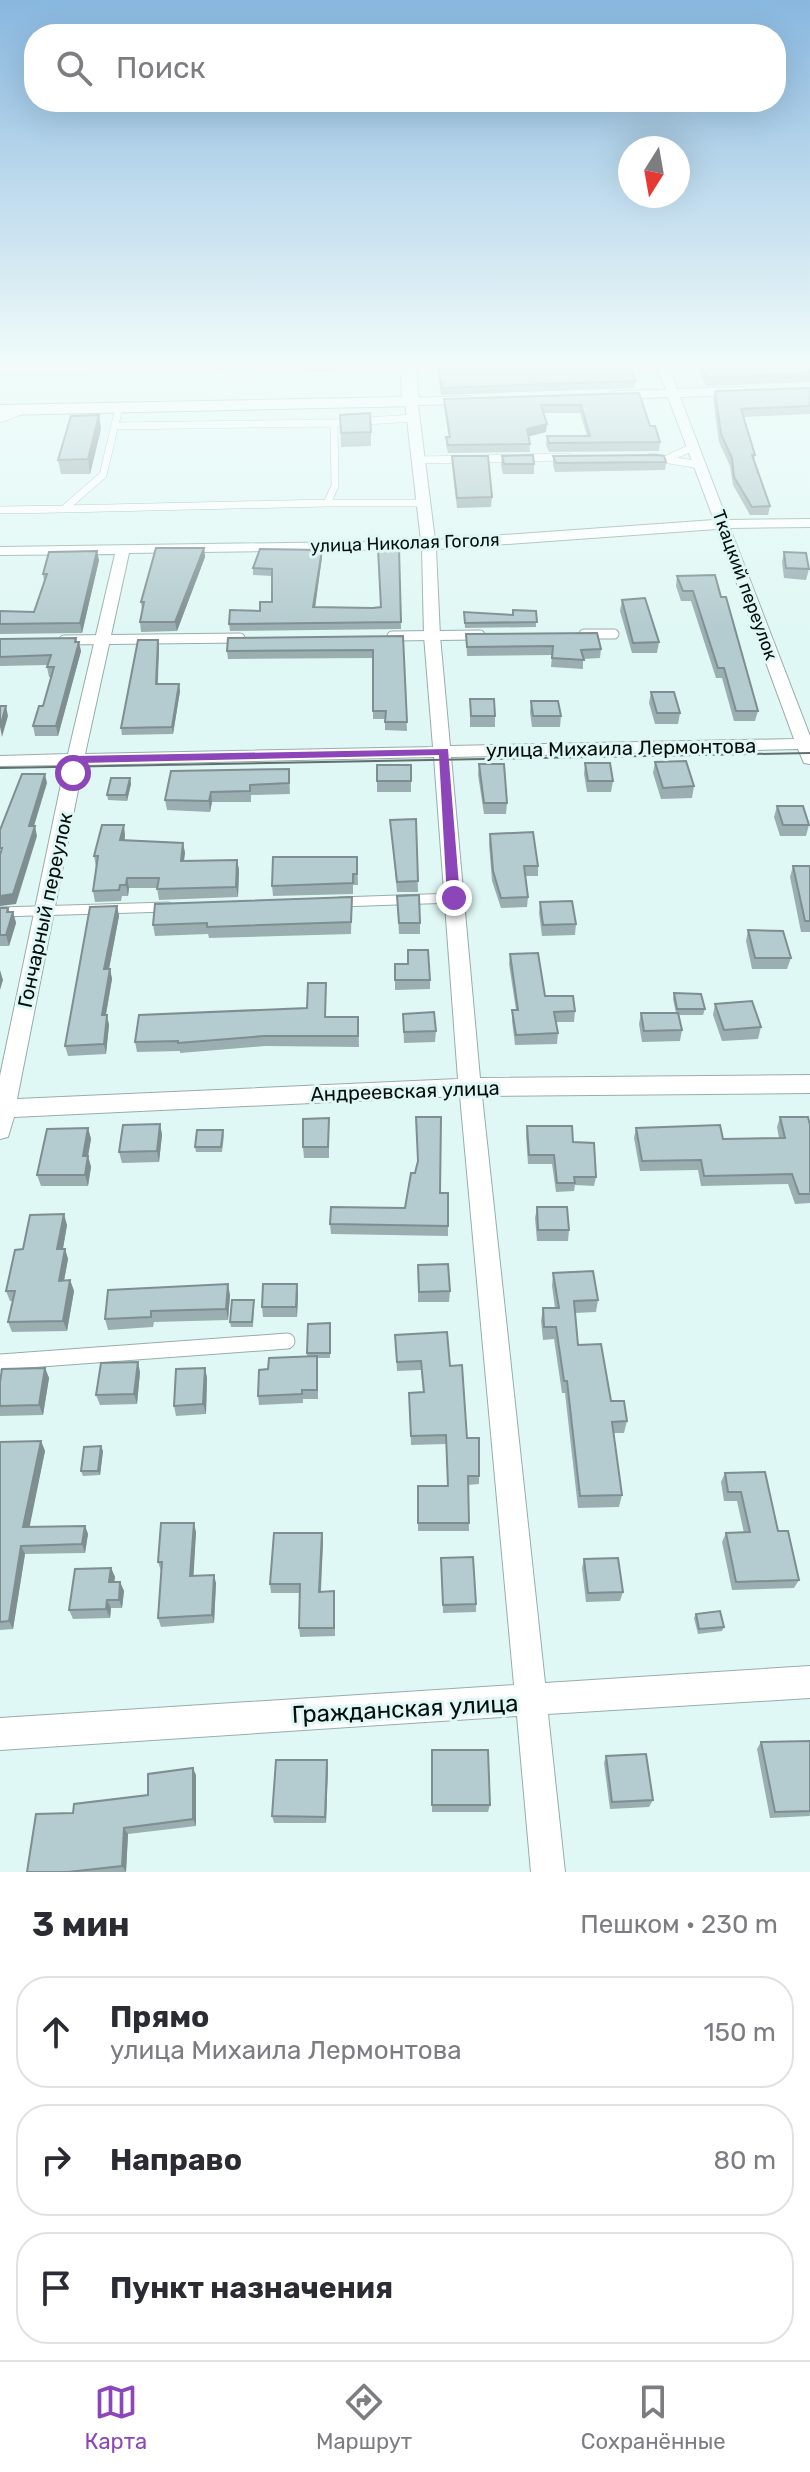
<!DOCTYPE html>
<html lang="ru">
<meta charset="utf-8">
<style>
:root{--surface:#fff;--page:#f2f2f3;--text:#2b2b33;--muted:#7c7c81;--line:#e1e1e2;--accent:#8c46b9}
body{margin:0;font-family:Rubik,sans-serif;background:var(--page);color:var(--text)}
.compass{position:absolute;left:618px;top:136px;width:72px;height:72px;border-radius:50%;background:var(--surface);box-shadow:0 8px 32px #0002;rotate:191deg}
.stop{position:absolute;width:24px;height:24px;margin:-18px;border:6px solid #8c46b9;border-radius:50%;background:#fff}
.stop.end{background:#8c46b9;border-color:#fff;box-shadow:0 2px 8px #0008}
.list{margin:0;padding:0;list-style:none}
h2{display:flex;justify-content:space-between;align-items:center;height:104px;margin:0;padding:0 32px;font-size:34px}
h2 small{font-size:26px;font-weight:400;color:var(--muted)}
.list li{display:grid;grid-template-columns:52px 1fr auto;gap:24px;align-items:center;box-sizing:border-box;height:112px;margin:0 16px 16px;padding:0 16px;border:2px solid var(--line);border-radius:32px}
.list b{display:block;font-size:30px;white-space:nowrap}
.list p{margin:0;font-size:26px;white-space:nowrap;color:var(--muted)}
.list em{font-size:26px;font-style:normal;color:var(--muted)}
.icon{flex:none;width:44px;height:44px;fill:none;stroke:currentColor;stroke-width:2;stroke-linecap:round;stroke-linejoin:round}
.map{position:relative;flex:none;width:810px;height:1872px;overflow:hidden}
.search{position:absolute;background:var(--surface);box-shadow:0 8px 32px #0002;left:24px;right:24px;top:24px;height:88px;display:flex;align-items:center;gap:20px;box-sizing:border-box;padding:0 28px;border-radius:32px;color:var(--muted);font-size:30px}
.sheet{height:488px;background:var(--surface)}
nav{display:flex;justify-content:space-around;align-items:center;box-sizing:border-box;height:112px;border-top:2px solid var(--line);background:var(--surface);font-size:22px;color:var(--muted)}
nav a{display:grid;justify-items:center;gap:4px}
nav .on{color:var(--accent)}
.map>svg:first-child{display:block}
.lines{fill:none;stroke-linecap:round;stroke-linejoin:round}
.service-far2-casing{stroke:#97adaa;stroke-width:8}
.service-far1-casing{stroke:#97adaa;stroke-width:11}
.service-casing{stroke:#97adaa;stroke-width:17}
.minor-casing{stroke:#97adaa;stroke-width:2}
.secondary-casing{stroke:#97adaa;stroke-width:2}
.service-far2{stroke:#fff;stroke-width:7}
.service-far1{stroke:#fff;stroke-width:9}
.service{stroke:#fff;stroke-width:15}
.minor{fill:#fff;fill-rule:evenodd}
.secondary{fill:#fff;fill-rule:evenodd}
.tram{stroke:#61706e;stroke-width:2}
.wall{fill:#9bafb2}
.shaded-wall{fill:#7e8e91}
.building{fill:#b4cbcf;stroke:#7e8e91;stroke-width:2}
.route{fill:#8c46b9}
.labels{text-anchor:middle;stroke-width:6;stroke-linejoin:round;paint-order:stroke}
.far-street-label{font-size:18px;fill:#070f0e;stroke:#e0f8f5}
.street-label{font-size:20px;fill:#070f0e;stroke:#e0f8f5}
.near-street-label{font-size:24px;fill:#070f0e;stroke:#e0f8f5}
</style>
<div class="map">
<svg width="810" height="1872" viewBox="0 0 810 1872">
<rect width="100%" height="100%" fill="#e0f8f5"/>
<g class="lines">
<!-- service-far2 casing -->
<g class="service-far2-casing">
<path id="service-far2" d="M0 370 97 369
M119 408 103 475 64 509 327 503 335 486 334 423 414 418
M0 419 21 411
M115 426 334 423
M651 457 700 465
M669 458 693 447
M417 460 567 457
M327 503H422
M0 510 64 509"/>
</g>
<!-- service-far1 casing -->
<g class="service-far1-casing">
<path id="service-far1" d="M584 634H614
M392 636 480 635
M64 640 240 638
M340 902 454 898
M0 912 168 907"/>
</g>
<!-- service casing -->
<g class="service-casing">
<path id="service" d="M0 1362 287 1341"/>
</g>
<!-- minor casing -->
<g class="minor-casing">
<path id="minor" d="M657 367H669L677 389 742 387 748 391 742 395 680 397 727 520 810 519V527L730 528 810 736V764L804 763 798 749 451 757 480 1078 810 1075V1093L482 1096 545 1683 810 1666V1698L548 1714 565 1872H531L517 1716 0 1750V1718L514 1685 460 1096 14 1117 8 1137 0 1139V1076L65 765 0 766V756L68 754 115 554 0 555V547L421 541 405 402 411 398 470 396 476 400 470 404 418 405 435 540 714 520 668 397 614 399 608 395 614 391 666 390ZM717 529 794 739 450 746 440 636 436 549ZM422 549 424 636 433 747 85 754 129 553ZM434 757 458 1079 17 1099 83 765Z"/>
</g>
<!-- secondary casing -->
<g class="secondary-casing">
<path id="secondary" d="M400 367H416L419 402 417 406 0 415V405L402 397Z"/>
</g>
<!-- service-far2 -->
<use href="#service-far2" class="service-far2"/>
<!-- service-far1 -->
<use href="#service-far1" class="service-far1"/>
<!-- service -->
<use href="#service" class="service"/>
<!-- minor -->
<use href="#minor" class="minor"/>
<!-- secondary -->
<use href="#secondary" class="secondary"/>
<!-- tram -->
<path class="tram" d="M0 768 810 753"/>
</g>
<!-- wall -->
<path class="wall" d="M215 367H233V369L215 370Z
M306 367H335V372H306Z
M437 367H631L635 381 634 388 441 395Z
M697 367H810V382L706 386Z
M810 388V414L743 417 755 455 754 461 770 506 768 515H750L733 485 730 466 719 442 713 399 715 391Z
M639 393 650 426 660 442 659 451 549 452 546 445 547 436H587L580 413H544L546 432 529 436 530 452 448 453 446 445V437H449L444 407V399Z
M99 415 101 429 90 474H61L58 460Z
M340 415 371 432V446L341 447Z
M452 456 492 497 491 507 457 508 452 466Z
M502 456 534 464V474H503L501 465Z
M553 456 666 462 665 470 555 472 553 465Z
M204 548 205 557 177 631 141 632 140 622 142 610 141 602Z
M399 548 401 629 230 631 229 624 260 611 272 602V576L253 575V568L322 550V557L315 607 373 608 380 607Z
M784 552 809 569 806 580 784 578 782 562Z
M99 560 82 633 0 634V611L34 612 44 582 43 574Z
M677 576 721 597 758 711 755 721H734L722 678H716L691 601H681L676 586Z
M622 600 659 642 657 653H632L620 611Z
M536 611V627L465 628 464 612 513 615Z
M466 634 601 649 600 658 583 659V669L551 667 552 655 467 656Z
M403 636 407 731 385 730V719H373V658L228 659 227 651Z
M0 639 77 642 81 651 58 736H35L33 726 43 706 51 677H49L47 667 48 665 0 666Z
M159 647 158 684H179L180 691 173 734 122 735 121 728Z
M651 692 680 713 678 724H655L649 703Z
M470 699 495 716V727H470Z
M531 701 561 716 560 727H532L530 712Z
M655 762 694 786 692 798 661 799 653 773Z
M585 763 613 781 611 792H587L584 774Z
M479 764 507 803 506 814H484L478 775Z
M377 765H411V792H377Z
M289 769 290 794 251 795V802H212L210 812 167 810 165 800Z
M130 778 131 784 127 801 108 800 107 795Z
M777 806 809 825 806 836H780L774 817Z
M416 819 418 892H397L390 820Z
M490 834 538 866V876H526L528 897 527 907 501 908 492 881 489 844Z
M125 835V840L183 843 185 853 184 861 237 860 239 870 238 897 159 900 157 888H129L128 896H122L121 901 95 902 93 891 96 867 94 856Z
M357 857 358 885H353V894L273 896 272 886Z
M793 866H810V932H801L790 877Z
M397 896 420 923V934H399Z
M352 897 351 934 209 938 208 934 155 936 153 925Z
M540 902 576 924 575 935 542 936 539 913Z
M117 906 119 916 109 969H110L112 979 106 1015 109 1025 106 1054 68 1056 65 1046Z
M0 908H8L9 912H13L16 923 9 946H0Z
M748 930 791 958 787 969H752L746 941Z
M510 954 545 996 575 1011 574 1022H556L558 1033 557 1044 515 1045 512 1021V1010H516L509 964Z
M395 964 430 980V989L395 990Z
M326 983V1017H358L359 1047 265 1046 180 1053V1051L137 1052 135 1042 307 1008Z
M674 993 705 1009 703 1015H679L682 1030 680 1041 642 1042 639 1024 641 1013H676L673 999Z
M715 1004 761 1027 758 1039 722 1041 713 1015Z
M403 1014 436 1031 435 1042 404 1043Z
M780 1117 810 1125V1203L795 1204 788 1184 701 1186 698 1170 640 1171 634 1138 636 1128 723 1139 779 1138 777 1127Z
M160 1124 162 1135 159 1162 122 1163 119 1152Z
M527 1126 573 1142 596 1177 594 1186 575 1185 574 1191 556 1192 552 1164H528L526 1135Z
M88 1128 91 1139 88 1156 91 1167 88 1186H41L37 1175Z
M329 1129V1158H304L303 1147Z
M223 1130 224 1136 222 1152H196L195 1147Z
M440 1193H448V1236L331 1234 330 1224 405 1208Z
M537 1207 569 1230 568 1241H537L535 1218Z
M67 1225 63 1249H65L68 1259 64 1281 70 1280 74 1291 67 1331 12 1332 8 1322 13 1301H10L6 1291 23 1249Z
M418 1265 450 1291 449 1302H418Z
M553 1273 598 1300 596 1312 575 1313 578 1345 611 1401 627 1421 624 1433H614L622 1495 619 1507 578 1508 565 1393H562L554 1339 543 1340 541 1321 543 1308H555L552 1286Z
M297 1284 298 1295 297 1317H263L262 1307Z
M230 1295 228 1320 154 1322 153 1327 108 1330 105 1319Z
M254 1305 253 1327H231L230 1322Z
M330 1323V1358H318V1399H303V1403L259 1405 258 1396 268 1369 307 1356 308 1324Z
M395 1335 450 1366 467 1438 479 1476V1484L468 1485 469 1531H418V1486H448L446 1444 411 1445 409 1393 423 1392 421 1370 397 1371Z
M45 1368 49 1378 43 1415 0 1416V1382Z
M205 1368 207 1378 206 1414 176 1416 174 1406Z
M140 1372 137 1404 100 1405 96 1395Z
M41 1441 45 1451 29 1526H85L88 1534 85 1553 25 1554 13 1629 0 1630V1442Z
M103 1451 100 1475 83 1476 81 1471Z
M725 1473 778 1531 799 1580 794 1588 732 1590 722 1542 726 1533H744L737 1501H724L721 1482Z
M196 1532 193 1576 216 1583 214 1623 161 1627 158 1618 161 1571 158 1562Z
M322 1533 323 1542 321 1592 335 1600V1636L300 1637 299 1628 300 1593H271L270 1584Z
M441 1558 476 1604V1612L443 1613Z
M584 1559 623 1592 620 1601 586 1602 582 1568Z
M111 1568 115 1577 114 1582H120L124 1591 122 1608H111L110 1618 73 1619 69 1610Z
M696 1614 724 1627 722 1631 698 1634 694 1618Z
M810 1741V1816L770 1818 757 1749 761 1742Z
M432 1750 490 1805 488 1812H432Z
M606 1756 653 1800 649 1807 610 1809 604 1763Z
M327 1760 328 1767 326 1823H274L272 1816Z
M196 1775V1826L128 1834 126 1872H27L73 1813 148 1795Z"/>
<!-- shaded-wall -->
<path class="shaded-wall" d="M99 415 101 429 90 474 88 459Z
M547 424 546 432 527 437V429Z
M204 548 205 557 177 631 175 622Z
M322 550V557L314 615 313 607Z
M97 551 99 560 82 633 80 623Z
M76 638 78 647 79 642 81 651 58 736 56 726Z
M158 640 159 647 157 691 156 684Z
M179 684 180 691 173 734 172 727Z
M6 706 8 716 2 737 0 727Z
M45 774 47 783 31 836 29 826Z
M130 778 131 784 127 801 126 795Z
M211 792 212 802 210 812 209 801Z
M124 825 125 835 122 850 120 840Z
M35 826 37 836 16 904 0 906V896Z
M183 843 185 853 182 871 181 861Z
M237 860 239 870 238 897 236 887Z
M127 878 129 888 128 896 126 885Z
M117 906 119 916 107 979 104 969Z
M8 908 11 918 13 912 16 923 9 946 6 935Z
M110 969 112 979 104 1025 102 1015Z
M0 970 3 980 0 990Z
M107 1015 109 1025 106 1054 104 1044Z
M160 1124 162 1135 159 1162 157 1151Z
M88 1128 91 1139 86 1167 88 1156 91 1167 88 1186 85 1175 83 1156Z
M64 1214 67 1225 61 1259 57 1249Z
M65 1249 68 1259 62 1291 59 1281Z
M70 1280 74 1291 67 1331 63 1321Z
M228 1284 230 1295 228 1320 226 1309Z
M297 1284 298 1295 297 1317 296 1307Z
M138 1362 140 1372 137 1404 134 1394Z
M45 1368 49 1378 43 1415 39 1405Z
M205 1368 207 1378 206 1414 203 1404Z
M41 1441 45 1451 28 1535 23 1527Z
M101 1446 103 1451 100 1475 98 1471Z
M194 1523 196 1532 193 1585 190 1576Z
M85 1526 88 1534 85 1553 82 1544Z
M322 1533 323 1542 320 1600 319 1592Z
M21 1546 25 1554 13 1629 9 1621Z
M111 1568 115 1577 113 1590 109 1582Z
M214 1575 216 1583 214 1623 212 1615Z
M120 1582 124 1591 122 1608 119 1600Z
M107 1600 111 1608 110 1618 106 1609Z
M327 1760 328 1767 326 1823 325 1817Z
M193 1768 196 1775V1826L193 1819Z
M124 1828 128 1834 126 1872 122 1866Z"/>
<!-- building -->
<path class="building" d="M438 367H631L635 381 442 388Z
M702 367H810V374L707 378Z
M810 388V406L741 409 755 455H752L770 506 752 507 734 477 732 458 721 434 715 391Z
M639 393 650 426H655L660 442 549 443 547 436H590L581 405H541L547 424 527 429 530 444 448 445 446 437H450L444 399Z
M370 413 371 432 341 433 340 415Z
M99 415 88 459 58 460 71 416Z
M533 455 534 464H504L502 456Z
M657 455 664 456 666 462 556 463 553 456Z
M452 456H488L492 497 457 498Z
M156 548H204L175 622H140L144 602H141Z
M399 548 401 622 229 624 230 610 260 611V602H272V569L253 568 260 549 322 550 313 607 373 608 381 607 378 549Z
M97 551 80 623 0 624V611L34 612 47 574H43L49 552Z
M784 552 806 553 809 569 786 568Z
M715 575 721 597H726L758 711H736L724 668H718L693 591H683L677 576Z
M645 598 659 642 633 643 622 600Z
M513 610 536 611 537 622 465 623 464 612 513 615Z
M597 633 601 649 581 650 584 660 552 658 553 646 467 647 466 634Z
M403 636 407 722H385L386 711H373V650L227 651 228 638Z
M76 638 75 642H79L56 726H33L39 706H43L54 667H47L51 655 0 657V639Z
M138 640H158L156 684H179L172 727 121 728Z
M651 692H674L680 713H657Z
M470 699H494L495 716H471Z
M531 701H558L561 716H533Z
M0 706H6L0 727Z
M686 761 694 786 663 788 655 762Z
M585 763H610L613 781H588Z
M479 764H504L507 803H484Z
M377 765H411V781H377Z
M289 769V783L250 785V791L211 792 209 801 165 800 171 771Z
M22 774H45L29 826H35L13 894 0 896V855L2 848H0V830Z
M111 778H130L126 795H107Z
M777 806H803L809 825H783Z
M416 819 418 881 397 882 390 820Z
M102 825H124L120 840 183 843 181 861 237 860 236 887 157 889 159 878H127L126 885H120L119 890 93 891 98 856H94Z
M533 832 538 866H524L528 897 501 898 493 871 490 834Z
M273 857H357V874H353V883L272 886Z
M793 866H810V921H805Z
M419 895 420 923H399L397 896Z
M352 897 351 922 207 927V923L153 925 155 904Z
M572 901 576 924 543 925 540 902Z
M117 906 104 969H110L102 1015H107L104 1044 65 1046 90 907Z
M0 908H8L7 912H13L6 935H0Z
M748 930 783 931 791 958H755Z
M408 950H428L430 980H395V964H408Z
M538 953 545 996H573L575 1011 554 1012 558 1033 516 1035 512 1010H518L510 954Z
M308 983H326L325 1017H358V1036H264L178 1043V1041L135 1042 139 1015 307 1008Z
M674 993 701 994 705 1009H677Z
M752 1001 761 1027 724 1030 715 1004Z
M434 1012 436 1031 404 1032 403 1014Z
M641 1013H678L682 1030 644 1031Z
M416 1117H441L440 1193H448V1226L330 1224 331 1207 405 1208 411 1173H415L418 1161Z
M780 1117H808L810 1125V1194H799L792 1174 704 1176 701 1160 642 1161 636 1128 720 1125 723 1139 785 1138Z
M329 1118 328 1147H303V1119Z
M160 1124 157 1151 119 1152 123 1125Z
M527 1126H572L573 1142 594 1143 596 1177H574L575 1183H557L554 1155H529Z
M88 1128 83 1156H88L85 1175H37L47 1129Z
M197 1130H223L221 1147H195Z
M537 1207H567L569 1230H538Z
M64 1214 57 1249H65L59 1281 70 1280 63 1321 8 1322 15 1291H6L15 1250 23 1249 30 1215Z
M448 1264 450 1291 419 1292 418 1265Z
M593 1271 598 1300 574 1301 578 1345 601 1344 611 1401H624L627 1421 612 1422 622 1495 580 1496 567 1381H564L556 1327H544L543 1308H559L553 1273Z
M228 1284 226 1309 151 1311V1317L105 1319 108 1290Z
M263 1284H297L296 1307H262Z
M232 1300H254L252 1322H230Z
M330 1323V1353H307L308 1324Z
M447 1332 450 1366 462 1365 467 1438H479V1476H468L469 1523H418V1486H448L446 1435 411 1436 409 1393 424 1392 421 1361 397 1362 395 1335Z
M317 1356V1390H302V1394L258 1396 259 1370 268 1369 269 1358Z
M138 1362 134 1394 96 1395 101 1363Z
M45 1368 39 1405 0 1406V1382L2 1369Z
M205 1368 203 1404 174 1406 176 1369Z
M41 1441 23 1527 85 1526 82 1544 21 1546 9 1621 0 1622V1442Z
M101 1446 98 1471H81L84 1447Z
M765 1472 778 1531H788L799 1580 736 1582 726 1533 750 1532 741 1492H728L725 1473Z
M161 1523H194L190 1576 214 1575 212 1615 158 1618 162 1562H158Z
M274 1533H322L319 1592 334 1591V1628H299L300 1584H270Z
M473 1557 476 1604 443 1605 441 1558Z
M618 1558 623 1592 588 1593 584 1559Z
M111 1568 109 1582H120L119 1600H107L106 1609 69 1610 75 1569Z
M720 1611 724 1627 699 1629 696 1614Z
M810 1741V1811L775 1812 761 1742Z
M432 1750H488L490 1805H432Z
M646 1754 653 1800 612 1802 606 1756Z
M276 1760H327L325 1817 272 1816Z
M193 1768V1819L124 1828 122 1866 68 1872H27L36 1814 73 1813 74 1804 148 1795V1774Z"/>
<!-- sky -->
<linearGradient id="sky" x2="0" y2="1"><stop stop-color="#88b7df"/><stop offset="0.58" stop-color="#f1fcfa"/><stop offset="1" stop-color="#f1fcfa" stop-opacity="0"/></linearGradient>
<rect width="810" height="629" fill="url(#sky)"/>
<!-- route -->
<path class="route" d="M448 749 460 898 454 902 447 898 439 755 80 763 77 775 68 773 70 760 75 756Z"/>
<g class="labels">
<!-- far-street labels -->
<g class="far-street-label">
<text transform="translate(405 543) rotate(-2)" y="6">улица Николая Гоголя</text>
<text transform="translate(745 585) rotate(70)" y="6">Ткацкий переулок</text>
</g>
<!-- street labels -->
<g class="street-label">
<text transform="translate(621 748) rotate(-1)" y="7">улица Михаила Лермонтова</text>
<text transform="translate(45 910) rotate(-78)" y="7">Гончарный переулок</text>
<text transform="translate(405 1091) rotate(-2)" y="7">Андреевская улица</text>
</g>
<!-- near-street labels -->
<g class="near-street-label">
<text transform="translate(405 1709) rotate(-3)" y="8">Гражданская улица</text>
</g>
</g>
</svg>
<svg class="compass" viewBox="-18 -18 36 36"><path d="M0-13l5 13h-10z" fill="#e53935"/><path d="M0 13l5-13h-10z" fill="#7c7c81"/></svg>
<div class="stop" style="left:73px;top:773px"></div>
<div class="stop end" style="left:454px;top:898px"></div>
<div class="search"><svg class="icon" aria-label="search" viewBox="0 0 24 24"><circle cx="10" cy="10" r="6"/><path d="M15 15l6 6"/></svg>Поиск</div>
</div>
<section class="sheet">
<h2>3 мин<small>Пешком · 230 m</small></h2>
<ul class="list">
<li><svg class="icon" aria-label="ahead" viewBox="0 0 24 24"><path d="M12 20V5M6 11l6-6 6 6"/></svg><div><b>Прямо</b><p>улица Михаила Лермонтова</p></div><em>150 m</em></li>
<li><svg class="icon" aria-label="right" viewBox="0 0 24 24"><path d="M7 20v-9h11M14 6l5 5-5 5"/></svg><div><b>Направо</b></div><em>80 m</em></li>
<li><svg class="icon" aria-label="arrive" viewBox="0 0 24 24"><path d="M6 21V4h12l-3 4 3 4H6"/></svg><div><b>Пункт назначения</b></div></li>
</ul>
</section>
<nav>
<a class="on"><svg class="icon" aria-label="map" viewBox="0 0 24 24"><path d="M3 6l6-2 6 2 6-2v14l-6 2-6-2-6 2zM9 4v14M15 6v14"/></svg>Карта</a>
<a><svg class="icon" aria-label="directions" viewBox="0 0 24 24"><path d="M12 3l9 9-9 9-9-9zM9 14v-3h6M13 9l2 2-2 2"/></svg>Маршрут</a>
<a><svg class="icon" aria-label="saved" viewBox="0 0 24 24"><path d="M7 4h10v16l-5-4-5 4z"/></svg>Сохранённые</a>
</nav>
